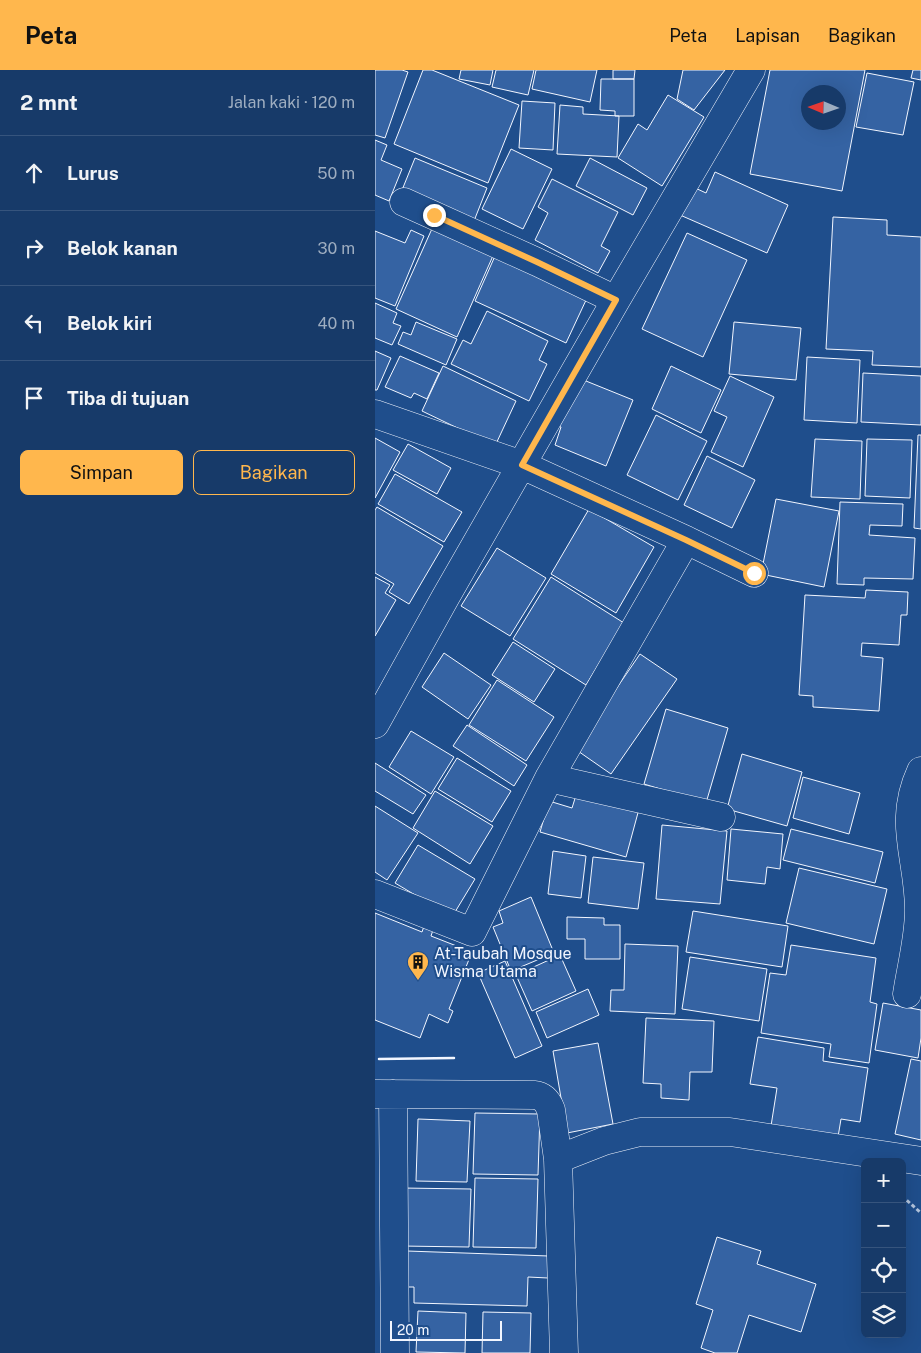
<!DOCTYPE html>
<html lang="id">
<meta charset="utf-8">
<style>
:root{--surface:#173a69;--page:#20416f;--text:#f1f3f6;--muted:#9eadc0;--line:#36547d;--accent:#ffb74d}
body{margin:0;font-family:"Public Sans",sans-serif;background:var(--page);color:var(--text)}
.controls{position:absolute;right:15px;bottom:15px;display:grid;overflow:hidden;border-radius:8px;box-shadow:0 5px 20px #0002}
.controls button{width:45px;height:45px;display:grid;place-items:center;padding:0;border:0;border-bottom:1px solid var(--line);background:var(--surface);color:var(--text);font:25px sans-serif}
.compass{position:absolute;left:426px;top:15px;width:45px;height:45px;border-radius:50%;background:var(--surface);box-shadow:0 5px 20px #0002;rotate:272deg}
.scale{position:absolute;left:15px;bottom:12px;width:112px;box-sizing:border-box;padding-left:5px;border:2px solid #f2f6ff;border-top:0;font-size:14px;line-height:18px;white-space:nowrap;color:#f2f6ff;-webkit-text-stroke:4px #1f4e8c;paint-order:stroke}
.stop{position:absolute;width:15px;height:15px;margin:-11px;border:4px solid #ffb74d;border-radius:50%;background:#fff}
.stop.end{background:#ffb74d;border-color:#fff;box-shadow:0 1px 5px #0008}
.list{margin:0;padding:0;list-style:none}
h2{display:flex;justify-content:space-between;align-items:center;height:65px;margin:0;padding:0 20px;font-size:21px}
h2 small{font-size:16px;font-weight:400;color:var(--muted)}
.list li{display:grid;grid-template-columns:32px 1fr auto;gap:15px;align-items:center;box-sizing:border-box;height:75px;padding:0 20px;border-top:1px solid var(--line)}
.list b{display:block;font-size:19px;white-space:nowrap}
.list em{font-size:16px;font-style:normal;color:var(--muted)}
.actions{display:flex;gap:10px;padding:15px 20px}
.actions a{flex:1;padding:11px 0;border:1px solid var(--accent);border-radius:8px;text-align:center;font-size:18px;color:var(--accent)}
.actions .main{background:var(--accent);color:#111}
.icon{flex:none;width:28px;height:28px;fill:none;stroke:currentColor;stroke-width:2;stroke-linecap:round;stroke-linejoin:round}
.map{position:relative;flex:none;width:546px;height:1283px;overflow:hidden}
header{display:flex;align-items:center;gap:30px;box-sizing:border-box;height:70px;padding:0 25px;background:var(--accent);color:#111}
header strong{font-size:24px}
nav{display:flex;gap:28px;margin-inline-start:auto;font-size:18px}
main{display:flex}
aside{flex:1;background:var(--surface)}
.map>svg:first-child{display:block}
.building{fill:#3563a3;stroke:#f2f6ff;fill-rule:evenodd}
.lines{fill:none;stroke-linecap:round;stroke-linejoin:round}
.street-casing{stroke:#f2f6ff;stroke-width:29}
.path{stroke:#b3c4dc;stroke-width:3;stroke-dasharray:4 2.5;stroke-linecap:butt}
.street{stroke:#1f4e8c;stroke-width:28}
.wall{stroke:#f2f6ff;stroke-width:2.5}
.route{stroke:#ffb74d;stroke-width:6}
.labels{text-anchor:middle;stroke-width:4;stroke-linejoin:round;paint-order:stroke}
.poi-label{font-size:16px;fill:#f2f6ff;stroke:#1f4e8c;text-anchor:start}
</style>
<header>
<strong>Peta</strong>
<nav><a>Peta</a><a>Lapisan</a><a>Bagikan</a></nav>
</header>
<main>
<aside>
<h2>2 mnt<small>Jalan kaki · 120 m</small></h2>
<ul class="list">
<li><svg class="icon" aria-label="ahead" viewBox="0 0 24 24"><path d="M12 20V5M6 11l6-6 6 6"/></svg><div><b>Lurus</b></div><em>50 m</em></li>
<li><svg class="icon" aria-label="right" viewBox="0 0 24 24"><path d="M7 20v-9h11M14 6l5 5-5 5"/></svg><div><b>Belok kanan</b></div><em>30 m</em></li>
<li><svg class="icon" aria-label="left" viewBox="0 0 24 24"><path d="M17 20v-9H6M10 6l-5 5 5 5"/></svg><div><b>Belok kiri</b></div><em>40 m</em></li>
<li><svg class="icon" aria-label="arrive" viewBox="0 0 24 24"><path d="M6 21V4h12l-3 4 3 4H6"/></svg><div><b>Tiba di tujuan</b></div></li>
</ul>
<div class="actions"><a class="main">Simpan</a><a>Bagikan</a></div>
</aside>
<div class="map">
<svg width="546" height="1283" viewBox="0 0 546 1283">
<rect width="100%" height="100%" fill="#1f4e8c"/>
<!-- building -->
<path class="building" d="M0 0H27L33 2 10 68 0 65Z
M48 0H57L144 35 113 113 19 74Z
M86 0H118L115 15 84 9Z
M121 0H159L153 25 117 17Z
M161 0H222L215 32 157 19Z
M238 0H260L259 9H238Z
M308 0H350L319 40 302 29Z
M395 0H490L467 121 375 104ZM433 22H463V52H433Z
M538 0H546V10L536 8Z
M492 3 539 12 528 65 481 57Z
M226 9H259V46H240V41L225 40Z
M293 25 329 47 287 116 243 88 263 54 272 60Z
M147 31 180 33 178 80 144 78Z
M185 35 208 37V44L244 46 242 87 182 84Z
M0 70 12 75 6 90 27 99 14 131 0 125Z
M136 79 177 99 148 159 107 139Z
M40 88 112 118 97 156 25 125Z
M215 88 272 118 258 145 201 116Z
M340 102 413 135 392 183 305 145 318 117 331 123Z
M177 109 243 142 226 176 235 181 223 203 160 170 173 143 163 137Z
M458 147 512 150V165L546 167V297L497 295 498 281 451 279Z
M60 152 121 179 82 267 21 239Z
M36 160 49 166 20 236 0 228V161L30 173Z
M312 163 372 190 328 287 267 259Z
M120 186 212 228 191 273 100 231Z
M0 233 22 243 18 253 26 256 17 275 0 268Z
M112 241 173 271 164 290 172 294 154 331 76 294 88 270 96 274Z
M41 252 82 269 71 295 23 274 28 262 36 265Z
M359 252 426 258 421 310 354 304Z
M0 281 16 288 2 320H0Z
M25 286 64 303 52 329 39 323 36 328 10 317Z
M432 287 485 290 482 353 429 350Z
M68 296 141 331 120 376 47 341Z
M296 296 346 320 326 363 277 339Z
M488 303 546 306V355L486 352Z
M355 306 399 327 368 397 336 382 352 347 339 341Z
M206 309 258 330 231 396 180 375 186 357 180 355Z
M281 345 332 371 303 430 252 405Z
M543 365H546V459L539 458Z
M0 368 25 382 0 428Z
M440 369 487 371 485 429 436 427Z
M492 369 537 370 535 428 490 426Z
M33 374 76 398 62 424 18 400Z
M332 386 380 410 357 458 309 435Z
M20 404 87 442 69 472 3 434Z
M401 429 464 441 449 517 386 504Z
M465 432 528 434 527 456 495 455 494 465 540 468 538 509 489 508V515L462 514Z
M2 437 68 476 34 534 14 522 19 514 0 503V440Z
M214 439 279 477 241 543 176 504Z
M122 478 171 508 135 566 86 536Z
M0 507 15 515 10 523 21 530 0 566Z
M176 507 249 553 211 615 138 569Z
M491 520 533 522 532 545H526L524 575 487 573 486 586 508 588 504 641 438 637V626L424 625 430 525 490 528Z
M138 572 180 599 159 632 117 605Z
M69 583 116 615 93 649 47 617Z
M265 584 302 609 236 704 200 679Z
M122 610 179 647 151 691 94 655Z
M291 639 353 658 331 733 269 714Z
M92 655 152 695 139 716 78 676Z
M36 661 79 687 56 724 14 697Z
M367 684 427 702 412 756 352 739Z
M82 688 136 721 117 752 63 719Z
M0 693 51 725 38 744 0 721Z
M428 707 485 723 474 764 418 748Z
M60 721 118 756 95 794 38 758Z
M202 722 264 739 251 787 165 762 174 731 197 738Z
M0 736 43 763 12 810 0 802Z
M287 755 352 761 345 834 281 829Z
M356 759 408 764 405 799 392 797 390 814 352 810Z
M416 759 508 782 500 813 408 790Z
M43 775 100 809 77 847 20 813Z
M178 781 211 786 206 828 173 824Z
M218 787 269 793 263 839 213 833Z
M424 798 512 819 499 874 411 853Z
M156 827 179 883 136 901 118 857 128 853 124 841Z
M318 841 413 856 407 897 311 882Z
M0 843 47 862 49 856 58 860 56 866 97 882 74 939 78 941 73 953 54 944 45 968 0 950Z
M192 847 229 848V855H245V889H210V869H192Z
M250 874 303 876 300 944 235 941 236 920H249Z
M416 875 501 888 495 932 502 934 494 993 454 987 456 974 386 963 395 903 411 905Z
M185 885 201 921 157 941 141 905Z
M315 887 392 899 384 951 307 939Z
M130 891 167 976 140 988 103 903Z
M213 919 224 945 172 968 161 942Z
M508 933 546 940V968L543 988 500 980Z
M271 948 339 951 337 1002H315L314 1030 286 1028V1014L268 1013Z
M383 967 449 978 448 991 493 998 485 1052 466 1049 463 1067 396 1056 402 1018 375 1014Z
M223 973 238 1054 192 1063 178 981Z
M536 989 546 991V1070L520 1064Z
M100 1043 165 1044 163 1105 98 1104Z
M43 1049 95 1051 92 1112 41 1111Z
M100 1108 163 1109 161 1178 98 1177Z
M27 1118 96 1119 94 1177 26 1176Z
M342 1167 386 1181 382 1194 441 1214 426 1262 374 1245 362 1283H340L326 1278 338 1240 321 1234Z
M32 1181 174 1186 173 1208 153 1207 152 1236 39 1233V1217H31Z
M43 1241 91 1243 90 1283 41 1282Z
M108 1242 156 1243 155 1283H107Z"/>
<g class="lines">
<!-- street casing -->
<g class="street-casing">
<path id="street" d="M29 132 162 192 241 230
M0 344 147 395 311 470 379 503
M0 654 70 528 241 230 376 0
M174 708 346 747
M0 824 97 862 174 708 311 470
M532 924C536 897 544 868 544 840 544 788 522 753 546 701
M0 1024 159 1025C169 1026 173 1032 176 1040L183 1089 189 1283
M18 1024 20 1283
M183 1089 229 1071 265 1062H355L546 1091"/>
</g>
<!-- path -->
<path class="path" d="M527 1126 546 1143"/>
<!-- street -->
<use href="#street" class="street"/>
<!-- wall -->
<path class="wall" d="M4 989 79 988"/>
</g>
<g class="lines">
<!-- route -->
<path class="route" d="M59 145 162 192 241 230 147 395 311 470 379 503"/>
</g>
<!-- icons -->
<defs>
<g id="building-pin" transform="scale(1.125)"><path d="M0 17L-7.5 6A9.5 9.5 0 1 1 7.5 6Z" fill="#ffb74d" stroke="#1f4e8c"/><path d="M-4-6H4V6H1V3H-1V6H-4ZM-2.5-4.3h1.7v1.8h-1.7ZM.8-4.3h1.7v1.8H.8ZM-2.5-1h1.7V.8h-1.7ZM.8-1h1.7V.8H.8Z" fill="#111"/></g>
</defs>
<g fill-rule="evenodd">
<use href="#building-pin" x="43" y="892"/>
</g>
<g class="labels">
<!-- poi labels -->
<g class="poi-label">
<text x="59" y="889">At-Taubah Mosque<tspan x="59" dy="18">Wisma Utama</tspan></text>
</g>
</g>
</svg>
<div class="controls">
<button>+</button>
<button>−</button>
<button><svg class="icon" aria-label="locate" viewBox="0 0 24 24"><circle cx="12" cy="12" r="6"/><path d="M12 2v4M12 18v4M2 12h4M18 12h4"/></svg></button>
<button><svg class="icon" aria-label="layers" viewBox="0 0 24 24"><path d="M12 4l9 5-9 5-9-5zM3 14l9 5 9-5"/></svg></button>
</div>
<svg class="compass" viewBox="-18 -18 36 36"><path d="M0-13l5 13h-10z" fill="#e53935"/><path d="M0 13l5-13h-10z" fill="#9eadc0"/></svg>
<div class="scale">20 m</div>
<div class="stop" style="left:379px;top:503px"></div>
<div class="stop end" style="left:59px;top:145px"></div>
</div>
</main>
